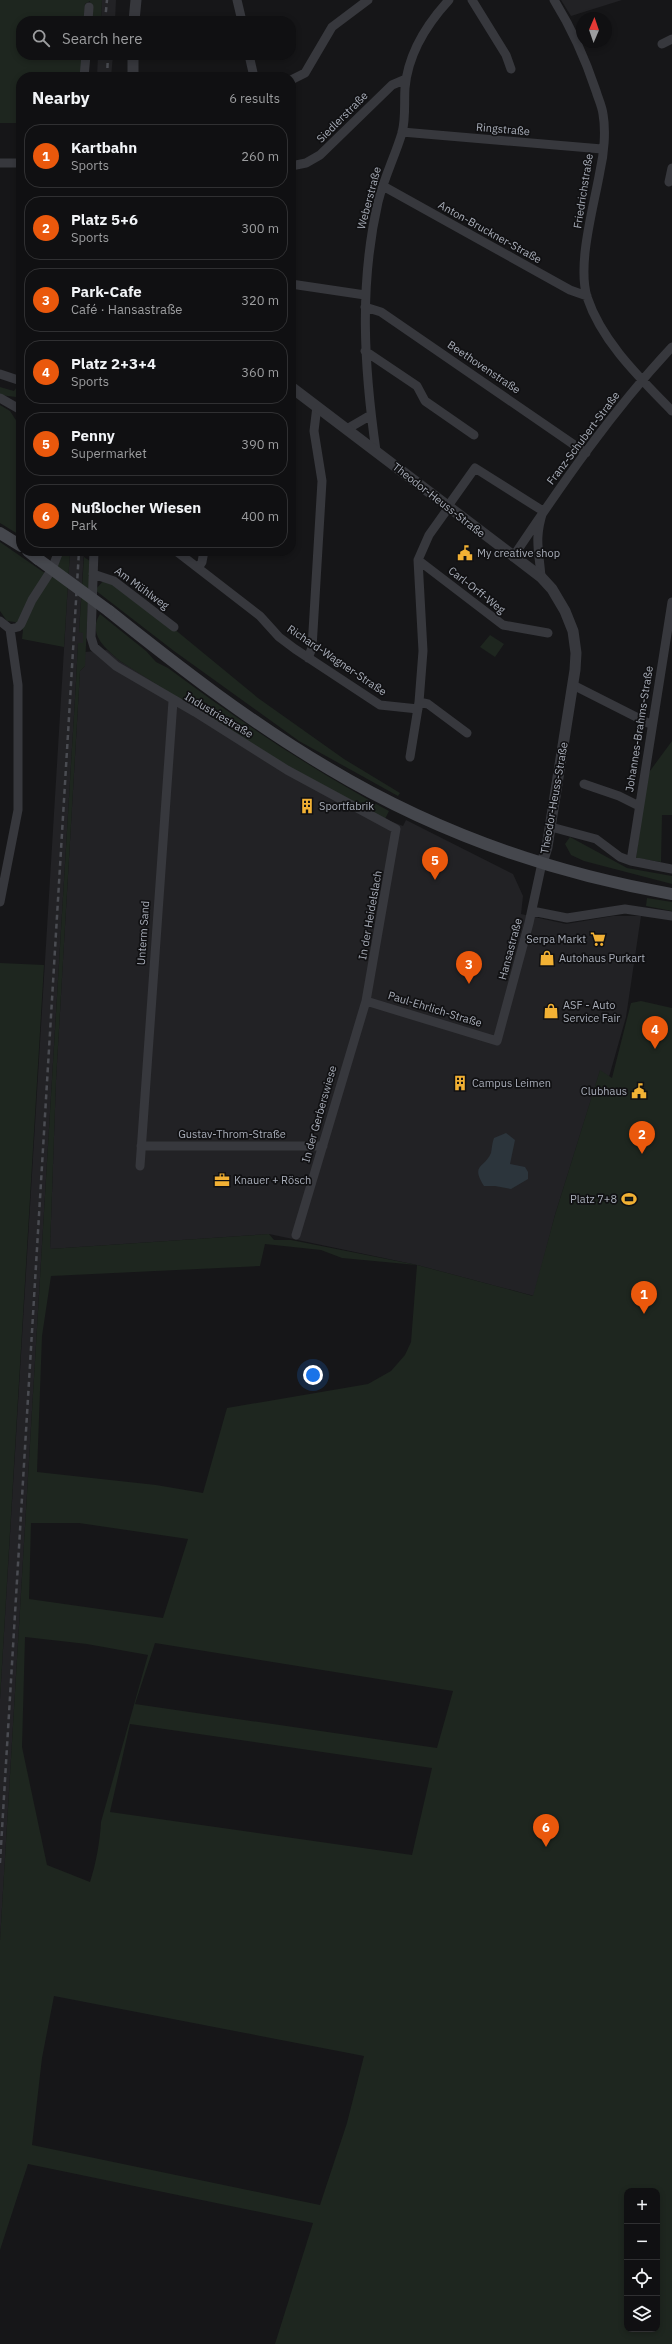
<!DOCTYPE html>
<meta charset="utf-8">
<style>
:root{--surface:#101012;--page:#1e1e20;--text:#f1f3f6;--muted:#9c9d9f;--line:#303032;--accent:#ea580c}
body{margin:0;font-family:"IBM Plex Sans",sans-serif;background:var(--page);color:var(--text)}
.controls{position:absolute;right:12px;bottom:12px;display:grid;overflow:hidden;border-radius:8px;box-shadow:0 2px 6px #0003}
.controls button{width:36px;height:36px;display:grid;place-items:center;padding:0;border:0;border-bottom:1px solid var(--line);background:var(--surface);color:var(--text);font:20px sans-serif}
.compass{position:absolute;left:576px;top:12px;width:36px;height:36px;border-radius:50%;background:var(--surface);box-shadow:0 2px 6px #0003;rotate:2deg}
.you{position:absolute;left:313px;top:1375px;width:14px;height:14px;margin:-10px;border:3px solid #fff;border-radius:50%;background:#1a73e8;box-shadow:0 0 0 6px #1a73e833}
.badge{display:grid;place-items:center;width:26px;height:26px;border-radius:50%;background:var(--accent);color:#fff;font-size:13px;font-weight:700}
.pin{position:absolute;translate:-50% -33px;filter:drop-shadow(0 1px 2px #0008)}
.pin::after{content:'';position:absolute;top:21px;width:14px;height:12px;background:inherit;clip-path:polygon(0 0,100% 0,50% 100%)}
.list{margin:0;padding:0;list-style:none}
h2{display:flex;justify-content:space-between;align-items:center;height:52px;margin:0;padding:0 16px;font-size:17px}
h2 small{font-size:13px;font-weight:400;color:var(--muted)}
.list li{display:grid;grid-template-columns:26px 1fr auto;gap:12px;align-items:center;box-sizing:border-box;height:64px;margin:0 8px 8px;padding:0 8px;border:1px solid var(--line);border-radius:16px}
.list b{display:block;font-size:15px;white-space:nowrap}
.list p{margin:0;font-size:13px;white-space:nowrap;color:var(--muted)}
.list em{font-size:13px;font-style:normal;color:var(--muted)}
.icon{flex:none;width:22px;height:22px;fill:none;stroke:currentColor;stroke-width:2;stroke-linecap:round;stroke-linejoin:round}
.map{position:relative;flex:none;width:672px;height:2344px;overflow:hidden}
.search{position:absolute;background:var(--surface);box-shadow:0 2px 6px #0003;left:16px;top:16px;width:280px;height:44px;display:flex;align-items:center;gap:10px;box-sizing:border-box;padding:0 14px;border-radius:16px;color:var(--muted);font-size:15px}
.panel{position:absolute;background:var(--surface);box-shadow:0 2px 6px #0003;left:16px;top:72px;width:280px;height:484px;border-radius:16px}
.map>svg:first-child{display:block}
.built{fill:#222225}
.green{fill:#1e261f;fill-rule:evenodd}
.water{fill:#2c353c}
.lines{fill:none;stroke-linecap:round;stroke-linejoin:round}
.minor{stroke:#37383d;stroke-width:9}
.tertiary{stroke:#37383d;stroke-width:11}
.secondary{stroke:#45474d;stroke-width:12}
.rail{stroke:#4a4c52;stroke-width:2.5;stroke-dasharray:5 4;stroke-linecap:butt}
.secondary-bridge{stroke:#45474d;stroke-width:12}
.labels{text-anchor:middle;stroke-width:3.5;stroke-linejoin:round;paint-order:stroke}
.street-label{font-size:11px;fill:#a8adb8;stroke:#111113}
.poi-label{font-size:11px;fill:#a8adb8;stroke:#111113;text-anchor:start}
</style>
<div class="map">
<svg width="672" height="2344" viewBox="0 0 672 2344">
<rect width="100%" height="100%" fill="#161618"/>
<!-- built -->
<path class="built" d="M102 0H116L115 21H101Z
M561 0H622L571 16Z
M98 55H113L111 77H97Z
M70 551H84L79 632H83V643H78L76 682 0 1941V1699Z
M107 650 120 661 385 819 403 826 406 820 513 874 523 896 521 914 566 924 613 916H641L626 1017 609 1077 600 1071 555 1215 534 1296 417 1265 269 1234 50 1249 56 1080 80 671 85 666V652Z"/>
<!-- green -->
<path class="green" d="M0 0H102L101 21H92L90 1 85 4 84 21H21V55H82L81 77H21V123H0Z
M18 385 21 386V395L16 397 0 395V387L14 391Z
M0 405 10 411 21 428V536L0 523Z
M0 542 52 578 62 551H70L64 647 22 639 23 630 15 622 7 621 0 611Z
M84 557 90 561 85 666 80 671 56 1080 50 1249 269 1234 274 1240H291L417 1265 533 1296 555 1215 600 1070 612 1078 631 1003 641 1001 672 1008V2344H275L313 2223 28 2164 0 2250V1941L76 682 78 643H83V633L79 632ZM265 1244 321 1250 342 1258 417 1265 411 1342 405 1355 391 1371 368 1384 227 1408 203 1493 156 1485 37 1472 42 1336 51 1276 260 1266ZM31 1523H79L188 1539 163 1618 29 1599ZM25 1637 87 1644 148 1655 101 1822C100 1841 96 1864 90 1882L47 1865 22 1747ZM155 1643 453 1691 437 1748 135 1704ZM130 1724 432 1768 412 1855 110 1812ZM54 1996 364 2056 347 2123 320 2205 32 2145 42 2058ZM627 2191H657V2329H627Z
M105 579 173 628 258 698 344 759 400 793 398 796 299 741 174 651 95 590Z
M100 614 146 651 156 662 168 668C239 721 311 769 389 811L385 819 266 754 120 661C106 649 87 634 100 614Z
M490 635 504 644 495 657 480 647Z
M672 741V815H662L661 862 636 858 647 775Z
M570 837 627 868 672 876V884L584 861 571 855 565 844Z
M647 898 672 902V911L646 906Z
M0 963 44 965 0 1699Z"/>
<!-- water -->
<path class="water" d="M506 1133 515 1140 510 1164 525 1167 528 1172V1179L511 1189 495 1186H484C470 1164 485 1168 491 1153 492 1148 492 1143 494 1138Z"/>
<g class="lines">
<!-- minor -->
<path class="minor" d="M237 0 242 21
M472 0 506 55 511 69
M554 0C572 29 585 58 596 91 598 98 602 106 603 114 606 131 604 154 600 171 594 206 577 263 587 297 602 342 640 378 672 411
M88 21 89 7
M662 44 672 39
M249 55 254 77
M84 77 86 55
M291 80 305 73 332 27 368 0
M402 132 602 149
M1 163H21
M291 166 306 163 320 155 392 85 406 79
M669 182 672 168
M383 186 570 290 587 296
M291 284 365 295
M365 307 381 312 586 453
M365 351 417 386 425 401 474 435
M0 374 21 381
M0 398 21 410
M347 429 371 415
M376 451C364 367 359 285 378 202 384 178 395 156 402 133 406 118 404 102 405 88 408 54 426 25 449 0
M448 506 475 468 543 511C534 539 539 550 541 577
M94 551 91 637 94 647 116 666 195 712 287 770 396 829 366 1001 296 1235
M176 551 260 616 279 637 295 649 380 705 418 709
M513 557C562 484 612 411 672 347
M418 560 503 625 548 633
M198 568 202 562 204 551
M93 574 114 581 174 627
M0 621 10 629 18 627 21 624 32 600 52 569 59 551
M308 658 312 648 322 481 314 431 317 406
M573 685 652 725
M419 702 428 704 467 733
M410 757 419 702 423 651 418 560 429 535 449 507
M584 784 619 796 639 806
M551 827 596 839 620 857 631 861 672 869
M631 861 672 602
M0 902 18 810V685L10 629
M532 911 567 918 625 909 672 916
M366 1001 497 1041 529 923 542 863
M141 1146H323
M140 1166 173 701"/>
<!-- tertiary -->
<path class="tertiary" d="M134 21 136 0
M133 77V55
M291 387 541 577 552 589 565 611 573 631 576 653 575 670 547 847 542 863"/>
<!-- secondary -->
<path class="secondary" d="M0 533 21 546
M28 551 38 559
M109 611C179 667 250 722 328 768 433 831 551 873 672 894"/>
<!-- rail -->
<path class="rail" d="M105 21 107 0
M107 77 108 55
M0 1863 79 551"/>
<!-- secondary-bridge -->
<path class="secondary-bridge" d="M38 559 109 611"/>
</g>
<!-- icons -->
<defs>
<g id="civic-bare" transform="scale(1.2)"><path d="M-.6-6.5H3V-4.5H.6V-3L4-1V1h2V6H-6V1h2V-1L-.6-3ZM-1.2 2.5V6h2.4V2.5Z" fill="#f2b134" stroke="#111113" stroke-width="2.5" paint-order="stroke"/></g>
<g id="building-bare" transform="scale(1.2)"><path d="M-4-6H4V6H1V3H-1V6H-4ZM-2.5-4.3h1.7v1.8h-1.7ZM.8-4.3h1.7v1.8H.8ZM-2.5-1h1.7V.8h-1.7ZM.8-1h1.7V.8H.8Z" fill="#f2b134" stroke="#111113" stroke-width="2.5" paint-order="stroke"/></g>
<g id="supermarket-bare" transform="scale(1.2)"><path d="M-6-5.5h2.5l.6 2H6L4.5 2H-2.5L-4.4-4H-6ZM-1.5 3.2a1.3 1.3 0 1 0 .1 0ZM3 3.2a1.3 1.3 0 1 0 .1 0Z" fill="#f2b134" stroke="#111113" stroke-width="2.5" paint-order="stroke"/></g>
<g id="shop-bare" transform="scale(1.2)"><path d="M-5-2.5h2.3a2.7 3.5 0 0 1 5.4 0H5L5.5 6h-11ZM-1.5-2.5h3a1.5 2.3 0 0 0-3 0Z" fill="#f2b134" stroke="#111113" stroke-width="2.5" paint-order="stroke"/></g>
<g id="office-bare" transform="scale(1.2)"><path d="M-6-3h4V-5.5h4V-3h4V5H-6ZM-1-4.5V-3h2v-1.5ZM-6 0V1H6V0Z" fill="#f2b134" stroke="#111113" stroke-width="2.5" paint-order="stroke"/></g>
<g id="stadium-bare" transform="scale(1.2)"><path d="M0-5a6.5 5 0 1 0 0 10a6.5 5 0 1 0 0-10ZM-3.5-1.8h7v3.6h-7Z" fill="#f2b134" stroke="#111113" stroke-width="2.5" paint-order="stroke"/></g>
</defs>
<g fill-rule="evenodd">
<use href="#civic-bare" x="465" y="553"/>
<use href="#building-bare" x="307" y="806"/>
<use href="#supermarket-bare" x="598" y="939"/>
<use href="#shop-bare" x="547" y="958"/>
<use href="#shop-bare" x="551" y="1011"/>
<use href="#building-bare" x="460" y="1083"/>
<use href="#civic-bare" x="639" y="1091"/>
<use href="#office-bare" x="222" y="1180"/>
<use href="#stadium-bare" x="629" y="1199"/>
</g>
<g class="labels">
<!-- street labels -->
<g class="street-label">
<text transform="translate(342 117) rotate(-45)" y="4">Siedlerstraße</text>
<text transform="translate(503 129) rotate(5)" y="4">Ringstraße</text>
<text transform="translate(583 191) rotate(-81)" y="4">Friedrichstraße</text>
<text transform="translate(369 198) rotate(-75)" y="4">Weberstraße</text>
<text transform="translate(490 232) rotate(29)" y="4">Anton-Bruckner-Straße</text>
<text transform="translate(484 367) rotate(34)" y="4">Beethovenstraße</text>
<text transform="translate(583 438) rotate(-53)" y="4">Franz-Schubert-Straße</text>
<text transform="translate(439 500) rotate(38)" y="4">Theodor-Heuss-Straße</text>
<text transform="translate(142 588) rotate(36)" y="4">Am Mühlweg</text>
<text transform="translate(477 590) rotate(38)" y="4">Carl-Orff-Weg</text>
<text transform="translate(337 660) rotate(34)" y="4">Richard-Wagner-Straße</text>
<text transform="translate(219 715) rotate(31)" y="4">Industriestraße</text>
<text transform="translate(639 729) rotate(-81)" y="4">Johannes-Brahms-Straße</text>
<text transform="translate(554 798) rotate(-80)" y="4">Theodor-Heuss-Straße</text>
<text transform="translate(370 915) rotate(-80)" y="4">In der Heidelslach</text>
<text transform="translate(143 933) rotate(-86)" y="4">Unterm Sand</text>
<text transform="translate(510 949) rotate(-75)" y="4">Hansastraße</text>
<text transform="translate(435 1009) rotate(17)" y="4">Paul-Ehrlich-Straße</text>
<text transform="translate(319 1114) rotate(-74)" y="4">In der Gerberswiese</text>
<text x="232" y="1138">Gustav-Throm-Straße</text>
</g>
<!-- poi labels -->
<g class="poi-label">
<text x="477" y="557">My creative shop</text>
<text x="319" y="810">Sportfabrik</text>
<text x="586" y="943" text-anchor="end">Serpa Markt</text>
<text x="559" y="962">Autohaus Purkart</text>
<text x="563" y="1009">ASF - Auto<tspan x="563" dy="13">Service Fair</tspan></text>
<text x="472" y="1087">Campus Leimen</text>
<text x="627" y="1095" text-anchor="end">Clubhaus</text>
<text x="234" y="1184">Knauer + Rösch</text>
<text x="617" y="1203" text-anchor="end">Platz 7+8</text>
</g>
</g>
</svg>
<div class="controls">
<button>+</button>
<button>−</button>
<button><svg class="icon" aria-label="locate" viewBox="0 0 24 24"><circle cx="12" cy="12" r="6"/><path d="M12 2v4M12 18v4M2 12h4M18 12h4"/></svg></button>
<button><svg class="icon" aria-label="layers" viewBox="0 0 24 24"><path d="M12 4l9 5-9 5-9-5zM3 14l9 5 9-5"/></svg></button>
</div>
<svg class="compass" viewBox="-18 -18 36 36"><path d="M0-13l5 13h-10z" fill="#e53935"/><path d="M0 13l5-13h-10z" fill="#9c9d9f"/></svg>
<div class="you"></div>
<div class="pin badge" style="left:644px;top:1314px">1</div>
<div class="pin badge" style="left:642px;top:1154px">2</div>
<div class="pin badge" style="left:469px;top:984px">3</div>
<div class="pin badge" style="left:655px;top:1049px">4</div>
<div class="pin badge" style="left:435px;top:880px">5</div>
<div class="pin badge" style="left:546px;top:1847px">6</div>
<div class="search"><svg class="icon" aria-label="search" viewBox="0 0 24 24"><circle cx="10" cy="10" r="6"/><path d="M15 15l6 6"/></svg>Search here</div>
<section class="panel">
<h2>Nearby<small>6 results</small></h2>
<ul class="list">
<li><span class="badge">1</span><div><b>Kartbahn</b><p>Sports</p></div><em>260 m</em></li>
<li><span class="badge">2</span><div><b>Platz 5+6</b><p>Sports</p></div><em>300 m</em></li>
<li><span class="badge">3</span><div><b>Park-Cafe</b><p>Café · Hansastraße</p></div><em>320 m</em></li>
<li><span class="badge">4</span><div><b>Platz 2+3+4</b><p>Sports</p></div><em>360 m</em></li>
<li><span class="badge">5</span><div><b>Penny</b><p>Supermarket</p></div><em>390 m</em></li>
<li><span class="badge">6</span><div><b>Nußlocher Wiesen</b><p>Park</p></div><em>400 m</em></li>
</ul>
</section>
</div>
